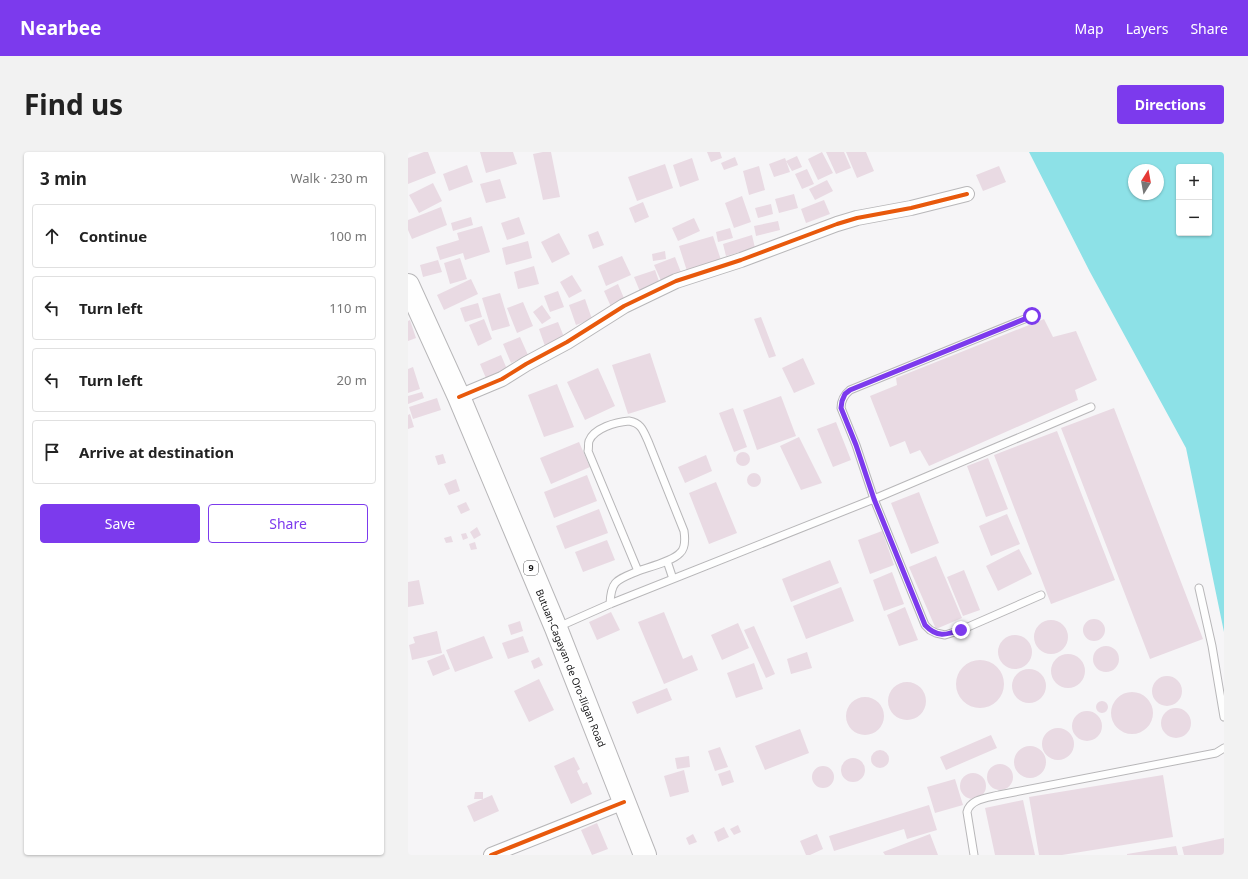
<!DOCTYPE html>
<meta charset="utf-8">
<style>
:root{--surface:#fff;--page:#f2f2f2;--text:#222;--muted:#767676;--line:#e0e0e0;--accent:#7c3aed}
body{margin:0;font-family:"Noto Sans",sans-serif;background:var(--page);color:var(--text)}
.controls{position:absolute;right:12px;top:12px;display:grid;overflow:hidden;border-radius:4px;box-shadow:0 1px 3px #0004}
.controls button{width:36px;height:36px;display:grid;place-items:center;padding:0;border:0;border-bottom:1px solid var(--line);background:var(--surface);color:var(--text);font:20px sans-serif}
.compass{position:absolute;left:720px;top:12px;width:36px;height:36px;border-radius:50%;background:var(--surface);box-shadow:0 1px 3px #0004;rotate:11deg}
.stop{position:absolute;width:12px;height:12px;margin:-9px;border:3px solid #7c3aed;border-radius:50%;background:#fff}
.stop.end{background:#7c3aed;border-color:#fff;box-shadow:0 1px 4px #0008}
.list{margin:0;padding:0;list-style:none}
h2{display:flex;justify-content:space-between;align-items:center;height:52px;margin:0;padding:0 16px;font-size:17px}
h2 small{font-size:13px;font-weight:400;color:var(--muted)}
.list li{display:grid;grid-template-columns:26px 1fr auto;gap:12px;align-items:center;box-sizing:border-box;height:64px;margin:0 8px 8px;padding:0 8px;border:1px solid var(--line);border-radius:4px}
.list b{display:block;font-size:15px;white-space:nowrap}
.list em{font-size:13px;font-style:normal;color:var(--muted)}
.actions{display:flex;gap:8px;padding:12px 16px}
.actions a{flex:1;padding:9px 0;border:1px solid var(--accent);border-radius:4px;text-align:center;font-size:14px;color:var(--accent)}
.actions .main{background:var(--accent);color:#fff}
.icon{flex:none;width:22px;height:22px;fill:none;stroke:currentColor;stroke-width:2;stroke-linecap:round;stroke-linejoin:round}
.map{position:relative;flex:none;width:816px;height:703px;overflow:hidden;border-radius:4px}
header{display:flex;align-items:center;gap:24px;box-sizing:border-box;height:56px;padding:0 20px;background:var(--accent);color:#fff}
header strong{font-size:19px}
nav{display:flex;gap:22px;margin-inline-start:auto;font-size:14px}
.intro{display:flex;align-items:center;justify-content:space-between;box-sizing:border-box;height:96px;padding:0 24px}
h1{margin:0;font-size:28px}
.button{padding:10px 18px;border-radius:4px;background:var(--accent);color:#fff;font-size:14px;font-weight:700}
main{display:flex;gap:24px;padding:0 24px}
aside{flex:1;background:var(--surface);border-radius:4px;box-shadow:0 1px 3px #0004}
.map>svg:first-child{display:block}
.water{fill:#8de1e7;fill-rule:evenodd}
.building{fill:#e9dae3}
.lines{fill:none;stroke-linecap:round;stroke-linejoin:round}
.lane-casing{stroke:#b8b7b9;stroke-width:9}
.street-casing{stroke:#b8b7b9;stroke-width:16}
.highway-casing{stroke:#b8b7b9;stroke-width:24}
.lane{stroke:#fefefe;stroke-width:7}
.street{stroke:#fefefe;stroke-width:14}
.highway{stroke:#fefefe;stroke-width:22}
.cycleway-casing{stroke:#fff;stroke-width:6}
.cycleway{stroke:#e8590c;stroke-width:4}
.route{stroke:#7c3aed;stroke-width:5}
.labels{text-anchor:middle;stroke-width:3;stroke-linejoin:round;paint-order:stroke}
.shield{fill:#fff;stroke:#5c5c5d;stroke-width:1}
.shield-label{font-size:9px;font-weight:bold;fill:#161617}
.street-label{font-size:10px;fill:#161617;stroke:#fff}
</style>
<header>
<strong>Nearbee</strong>
<nav><a>Map</a><a>Layers</a><a>Share</a></nav>
</header>
<div class="intro"><h1>Find us</h1><a class="button">Directions</a></div>
<main>
<aside>
<h2>3 min<small>Walk · 230 m</small></h2>
<ul class="list">
<li><svg class="icon" aria-label="ahead" viewBox="0 0 24 24"><path d="M12 20V5M6 11l6-6 6 6"/></svg><div><b>Continue</b></div><em>100 m</em></li>
<li><svg class="icon" aria-label="left" viewBox="0 0 24 24"><path d="M17 20v-9H6M10 6l-5 5 5 5"/></svg><div><b>Turn left</b></div><em>110 m</em></li>
<li><svg class="icon" aria-label="left" viewBox="0 0 24 24"><path d="M17 20v-9H6M10 6l-5 5 5 5"/></svg><div><b>Turn left</b></div><em>20 m</em></li>
<li><svg class="icon" aria-label="arrive" viewBox="0 0 24 24"><path d="M6 21V4h12l-3 4 3 4H6"/></svg><div><b>Arrive at destination</b></div></li>
</ul>
<div class="actions"><a class="main">Save</a><a>Share</a></div>
</aside>
<div class="map">
<svg width="816" height="703" viewBox="0 0 816 703">
<rect width="100%" height="100%" fill="#f6f5f7"/>
<!-- water -->
<path class="water" d="M621 0H816V480L778 296 682 120ZM771 15H801V81H771ZM726 18H750V42H726Z"/>
<!-- building -->
<path class="building" d="M16 0H20L28 21 0 32V6Z
M72 0H105L109 12 78 21Z
M135 0H143L152 45 135 48 125 2Z
M299 0H312L314 6 303 10Z
M414 0 425 21 410 28 400 7Z
M418 0H436L443 16 428 22Z
M438 0H458L466 19 449 26Z
M389 4 394 15 384 19 378 9Z
M327 5 330 13 316 18 313 11Z
M284 6 291 28 272 35 265 13Z
M377 6 382 20 366 25 361 12Z
M257 12 265 36 229 49 220 25Z
M59 13 65 30 41 39 35 22Z
M351 14 357 38 341 43 335 19Z
M591 14 598 30 575 39 568 23Z
M399 17 406 32 394 37 387 22Z
M92 27 98 46 78 51 72 32Z
M419 28 425 39 407 48 401 37Z
M25 31 34 49 11 61 1 43Z
M386 42 390 56 371 61 367 47Z
M334 44 343 70 326 76 317 51Z
M416 48 422 62 398 71 393 57Z
M235 50 241 65 227 71 221 56Z
M363 52 365 62 350 66 347 56Z
M33 55 39 73 4 87 0 78V68Z
M63 65 65 73 45 79 43 71Z
M111 65 117 82 99 88 93 71Z
M286 66 292 79 270 89 264 76Z
M370 69 372 78 348 84 346 74Z
M74 74 82 100 57 108 55 101 32 108 28 95 51 88 49 81Z
M322 76 325 86 310 90 308 80Z
M190 79 196 93 185 97 180 83Z
M151 81 162 102 144 111 133 90Z
M344 83 347 96 318 104 315 92Z
M305 84 313 108 279 119 271 94Z
M120 89 124 106 98 113 94 96Z
M257 99 258 107 245 109 244 102Z
M214 104 223 123 198 134 190 114Z
M267 105 274 123 254 131 246 113Z
M52 106 59 127 42 132 36 111Z
M30 108 34 120 15 125 12 113Z
M126 114 131 132 110 137 106 120Z
M247 118 253 135 233 142 226 125Z
M164 123 174 139 161 146 152 130Z
M63 127 70 142 36 158 29 143Z
M210 132 218 151 204 157 196 139Z
M150 139 156 155 142 160 136 144Z
M92 141 102 174 84 179 74 146Z
M177 147 184 167 168 173 161 153Z
M115 150 125 174 109 181 99 156Z
M70 151 74 165 57 170 52 156Z
M134 153 143 166 134 172 125 160Z
M353 165 368 204 361 206 346 167Z
M76 167 84 187 70 194 61 173Z
M636 167 645 185 668 179 689 228 667 238 670 248 521 314 512 298 502 302 497 289 482 295 462 244 489 233 488 226Z
M2 168 8 186 0 189V169Z
M150 170 158 190 138 197 131 177Z
M112 185 120 203 103 211 95 192Z
M242 201 258 250 220 262 204 213Z
M93 203 101 222 80 231 72 212Z
M395 206 407 232 386 241 374 216Z
M5 215 12 237 0 241V217Z
M190 216 207 254 177 268 159 230Z
M149 232 166 275 136 285 120 243Z
M14 240 16 246 0 252V244Z
M373 244 388 284 349 298 335 258Z
M29 246 33 258 5 267 1 255Z
M325 256 339 295 326 300 311 261Z
M706 256 795 487 742 507 653 276Z
M2 262 6 275 0 277V263Z
M428 270 443 308 425 315 409 277Z
M649 279 707 428 643 452 586 303Z
M391 285 414 331 393 338 372 294Z
M171 290 182 315 143 332 132 306Z
M328 307a7 7 0 1 1 14 0a7 7 0 1 1-14 0Z
M35 302 38 311 30 313 27 304Z
M298 303 304 319 277 331 270 315Z
M580 306 600 357 578 365 559 314Z
M339 328a7 7 0 1 1 14 0a7 7 0 1 1-14 0Z
M179 323 189 349 146 366 136 340Z
M48 327 52 339 41 343 36 332Z
M308 330 329 381 301 392 281 341Z
M511 340 531 391 503 402 483 351Z
M58 350 62 358 53 362 49 354Z
M191 357 200 381 157 397 148 374Z
M599 362 612 392 583 404 571 374Z
M69 375 73 383 66 387 62 380Z
M474 379 486 413 462 422 450 388Z
M58 381 60 386 55 388 53 382Z
M43 384 45 390 38 391 36 386Z
M199 388 207 408 175 420 167 400Z
M67 390 69 397 63 398 61 392Z
M611 397 624 422 590 439 578 414Z
M528 404 554 466 528 477 501 415Z
M422 408 431 431 383 450 374 427Z
M556 418 572 458 555 464 539 425Z
M484 420 496 452 476 459 465 428Z
M11 428 16 452 0 455V430Z
M433 435 446 469 398 487 385 454Z
M497 455 510 488 491 494 479 463Z
M203 460 212 478 189 488 181 470Z
M256 460 275 507 284 503 290 518 256 532 230 470Z
M675 478a11 11 0 1 1 22 0a11 11 0 1 1-22 0Z
M626 485a17 17 0 1 1 34 0a17 17 0 1 1-34 0Z
M112 469 115 479 103 483 100 473Z
M330 471 341 496 314 508 303 483Z
M346 474 367 522 358 526 336 478Z
M29 479 34 501 4 508 1 493 7 491 5 485Z
M590 500a17 17 0 1 1 34 0a17 17 0 1 1-34 0Z
M76 484 85 506 47 520 38 498Z
M115 484 121 500 100 507 94 491Z
M685 507a13 13 0 1 1 26 0a13 13 0 1 1-26 0Z
M399 500 404 516 383 522 379 507Z
M643 519a17 17 0 1 1 34 0a17 17 0 1 1-34 0Z
M36 502 42 517 25 524 19 509Z
M131 505 135 513 126 517 123 509Z
M548 532a24 24 0 1 1 48 0a24 24 0 1 1-48 0Z
M346 511 355 537 328 546 319 521Z
M604 534a17 17 0 1 1 34 0a17 17 0 1 1-34 0Z
M744 539a15 15 0 1 1 30 0a15 15 0 1 1-30 0Z
M131 527 146 558 121 570 106 539Z
M480 549a19 19 0 1 1 38 0a19 19 0 1 1-38 0Z
M259 536 264 548 229 562 224 550Z
M703 561a21 21 0 1 1 42 0a21 21 0 1 1-42 0Z
M438 564a19 19 0 1 1 38 0a19 19 0 1 1-38 0Z
M688 555a6 6 0 1 1 12 0a6 6 0 1 1-12 0Z
M753 571a15 15 0 1 1 30 0a15 15 0 1 1-30 0Z
M664 574a15 15 0 1 1 30 0a15 15 0 1 1-30 0Z
M634 592a16 16 0 1 1 32 0a16 16 0 1 1-32 0Z
M392 577 401 601 357 618 347 594Z
M583 583 589 596 538 618 532 605Z
M606 610a16 16 0 1 1 32 0a16 16 0 1 1-32 0Z
M312 595 320 615 307 619 300 599Z
M463 607a9 9 0 1 1 18 0a9 9 0 1 1-18 0Z
M281 604 282 615 269 617 267 606Z
M166 605 172 617 169 619 175 632 179 630 184 642 163 652 146 614Z
M433 618a12 12 0 1 1 24 0a12 12 0 1 1-24 0Z
M579 625a13 13 0 1 1 26 0a13 13 0 1 1-26 0Z
M404 625a11 11 0 1 1 22 0a11 11 0 1 1-22 0Z
M276 618 281 640 262 645 256 624Z
M322 618 326 630 314 634 310 622Z
M552 634a13 13 0 1 1 26 0a13 13 0 1 1-26 0Z
M755 623 765 685 654 703H631L621 645Z
M547 627 555 653 527 661 519 635Z
M67 640H75V647H66Z
M84 643 91 659 66 670 59 654Z
M615 648 627 703H587L577 656Z
M521 653 529 678 499 687 496 677 426 699 421 684Z
M189 671 200 697 184 703 173 678Z
M330 673 333 680 326 683 322 677Z
M316 675 321 685 310 690 306 680Z
M285 682 289 690 281 693 278 686Z
M409 682 415 697 402 703H398L392 689Z
M522 682 530 703H477L475 700Z
M816 686V703H776L774 695Z
M768 694 770 703H719V702Z"/>
<g class="lines">
<!-- lane casing -->
<g class="lane-casing">
<path id="lane" d="M624 164 442 238C436 243 433 248 433 256L448 293 466 347 517 473 522 478 528 481 537 483 553 478 633 443
M221 269C233 271 235 278 240 289L276 379C277 386 278 396 272 401 265 409 241 415 230 419L180 299C181 296 180 292 181 289 186 276 208 270 221 269Z
M259 409 265 427
M791 436 804 494 816 565
M202 452C203 428 209 428 230 419
M150 475 202 452 466 347 683 255
M566 703 559 660C562 647 579 646 591 643L808 601 816 596"/>
</g>
<!-- street casing -->
<g class="street-casing">
<path id="street" d="M51 245 94 227 118 212 159 190 216 154 268 129 333 108 429 72 449 66 503 56 559 42
M83 703 216 650"/>
</g>
<!-- highway casing -->
<g class="highway-casing">
<path id="highway" d="M0 133 51 245 148 476 237 703"/>
</g>
<!-- lane -->
<use href="#lane" class="lane"/>
<!-- street -->
<use href="#street" class="street"/>
<!-- highway -->
<use href="#highway" class="highway"/>
<!-- cycleway casing -->
<g class="cycleway-casing">
<path id="cycleway" d="M51 245 94 227 118 212 159 190 216 154 268 129 333 108 429 72 449 66 503 56 559 42
M83 703 216 650"/>
</g>
<!-- cycleway -->
<use href="#cycleway" class="cycleway"/>
</g>
<g class="lines">
<!-- route -->
<path class="route" d="M553 478C538 483 529 486 517 473L466 347 448 293 433 256 434 249 437 242 442 238 624 164"/>
</g>
<g class="labels">
<!-- shield labels -->
<rect class="shield" x="116" y="409" width="14" height="14" rx="3"/>
<g class="shield-label">
<text x="123" y="419">9</text>
</g>
<!-- street labels -->
<g class="street-label">
<text transform="translate(163 516) rotate(68)" y="4">Butuan-Cagayan de Oro-Iligan Road</text>
</g>
</g>
</svg>
<div class="controls">
<button>+</button>
<button>−</button>
</div>
<svg class="compass" viewBox="-18 -18 36 36"><path d="M0-13l5 13h-10z" fill="#e53935"/><path d="M0 13l5-13h-10z" fill="#767676"/></svg>
<div class="stop" style="left:624px;top:164px"></div>
<div class="stop end" style="left:553px;top:478px"></div>
</div>
</main>
